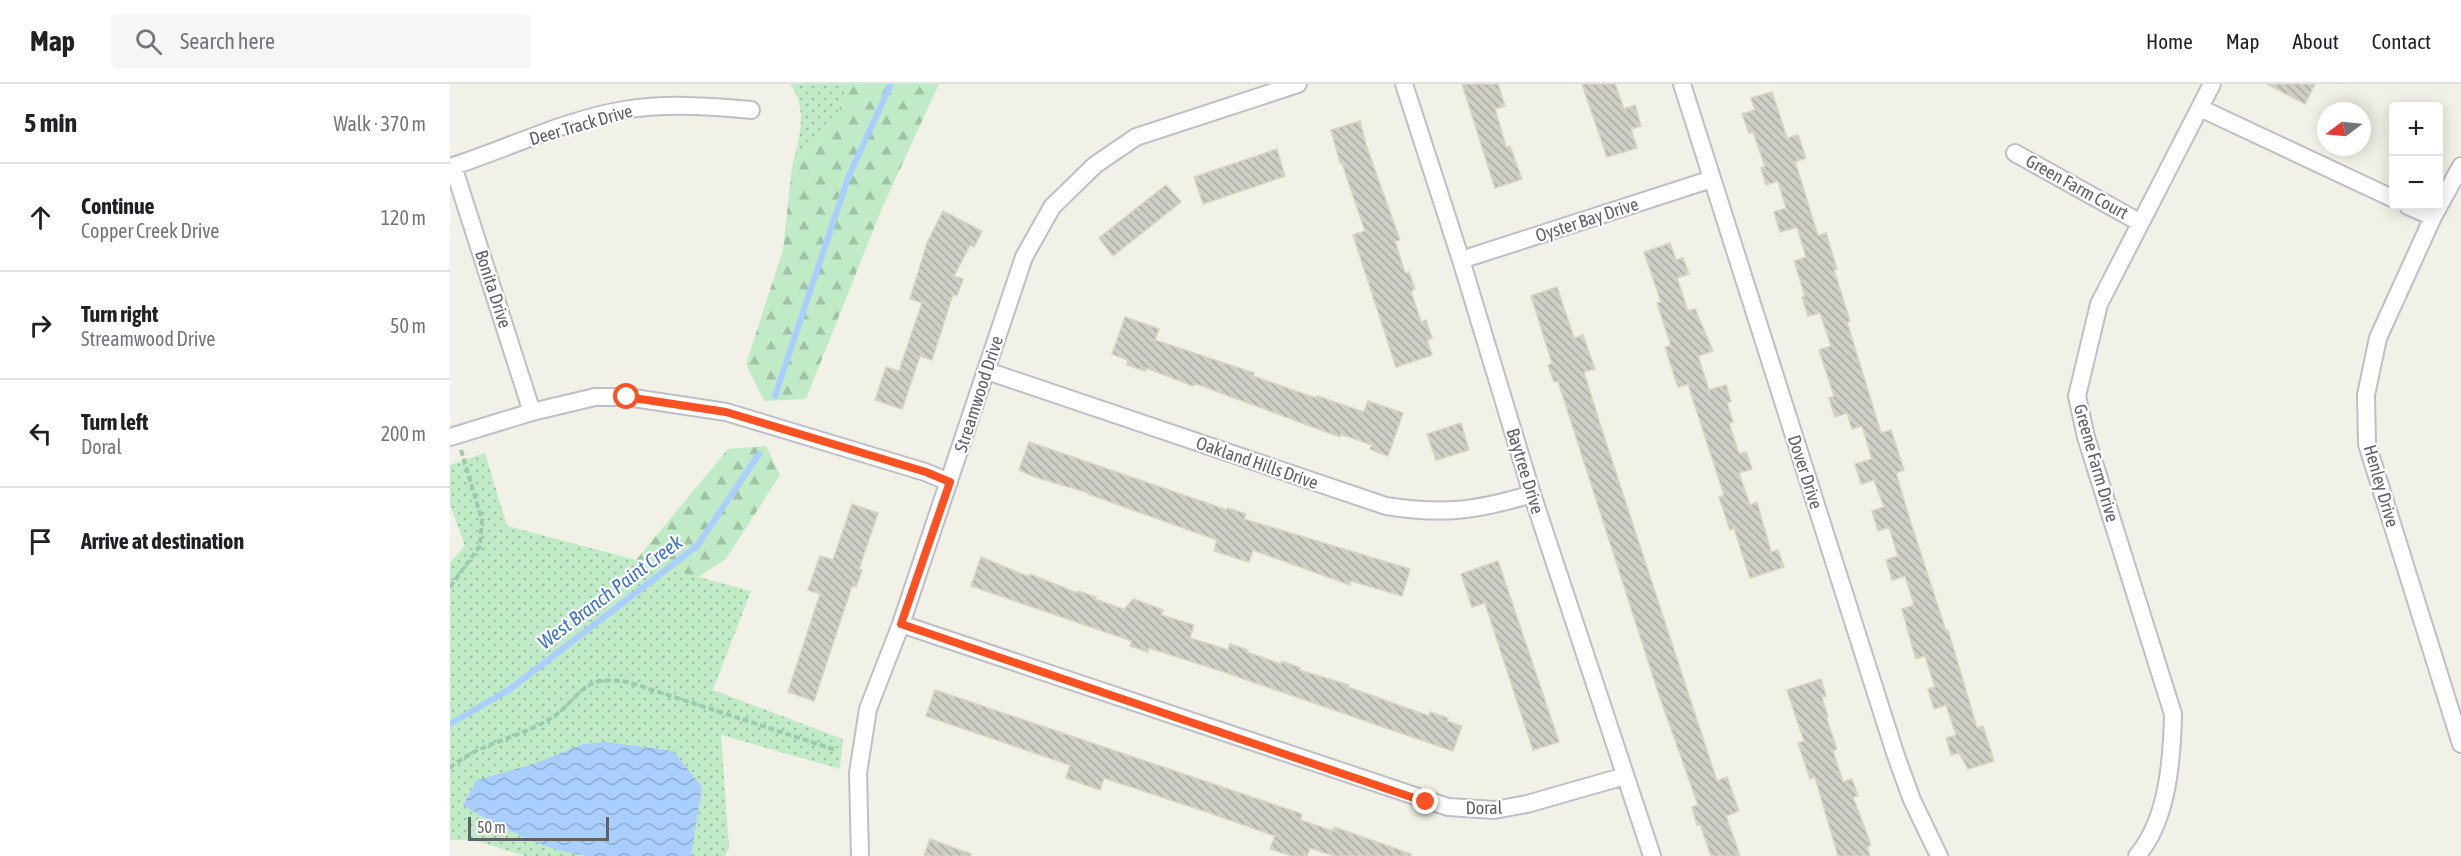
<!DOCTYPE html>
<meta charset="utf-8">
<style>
:root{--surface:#fff;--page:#f6f6f6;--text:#202124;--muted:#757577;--line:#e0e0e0}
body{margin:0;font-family:"Asap Condensed",sans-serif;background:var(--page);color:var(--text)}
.controls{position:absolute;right:18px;top:18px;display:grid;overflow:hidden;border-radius:6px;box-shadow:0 3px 15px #0003}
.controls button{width:54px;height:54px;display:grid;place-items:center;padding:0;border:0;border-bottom:2px solid var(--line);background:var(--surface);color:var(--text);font:30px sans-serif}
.compass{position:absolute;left:1867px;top:18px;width:54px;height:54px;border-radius:50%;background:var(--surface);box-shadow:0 3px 15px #0003;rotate:254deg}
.scale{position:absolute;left:18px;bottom:15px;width:141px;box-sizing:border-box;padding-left:6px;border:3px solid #5e6168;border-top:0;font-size:16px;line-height:21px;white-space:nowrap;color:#5e6168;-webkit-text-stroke:4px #fff;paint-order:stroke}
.stop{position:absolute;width:18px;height:18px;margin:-14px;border:4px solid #fb5123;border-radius:50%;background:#fff}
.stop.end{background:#fb5123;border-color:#fff;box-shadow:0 2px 6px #0008}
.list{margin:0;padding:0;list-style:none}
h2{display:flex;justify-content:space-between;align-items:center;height:78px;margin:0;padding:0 24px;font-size:26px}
h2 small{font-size:20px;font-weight:400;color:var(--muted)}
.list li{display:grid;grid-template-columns:39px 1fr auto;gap:18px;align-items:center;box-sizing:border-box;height:108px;padding:0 24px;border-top:2px solid var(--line)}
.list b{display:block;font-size:22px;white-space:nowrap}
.list p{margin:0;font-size:20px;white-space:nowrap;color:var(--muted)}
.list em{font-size:20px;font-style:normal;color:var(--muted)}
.icon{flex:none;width:33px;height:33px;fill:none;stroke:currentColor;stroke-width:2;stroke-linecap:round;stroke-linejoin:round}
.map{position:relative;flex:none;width:2011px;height:772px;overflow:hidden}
header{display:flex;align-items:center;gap:36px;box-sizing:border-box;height:84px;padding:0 30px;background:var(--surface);border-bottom:2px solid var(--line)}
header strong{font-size:28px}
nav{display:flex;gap:33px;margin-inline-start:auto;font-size:21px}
.search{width:420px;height:54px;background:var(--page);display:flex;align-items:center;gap:15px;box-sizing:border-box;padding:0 21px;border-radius:6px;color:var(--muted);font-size:22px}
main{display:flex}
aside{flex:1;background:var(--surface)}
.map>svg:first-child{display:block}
.forest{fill:url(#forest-firs)}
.park{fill:url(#park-dots)}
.water{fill:url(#water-waves)}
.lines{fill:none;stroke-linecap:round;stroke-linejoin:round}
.stream{stroke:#a9ceff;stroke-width:6}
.building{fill:url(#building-back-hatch);stroke:#d7d4c4;stroke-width:1.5}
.minor-casing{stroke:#bebfc6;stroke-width:20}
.path{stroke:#99ccaf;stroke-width:4;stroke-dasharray:6 3;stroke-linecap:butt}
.minor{stroke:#fff;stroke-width:16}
.route{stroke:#fb5123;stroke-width:8}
.labels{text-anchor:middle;stroke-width:4.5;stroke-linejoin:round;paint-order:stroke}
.street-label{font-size:18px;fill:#5e6168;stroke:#fff}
.water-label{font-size:20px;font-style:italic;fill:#3e71d0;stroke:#fff}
</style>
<header>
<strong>Map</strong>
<div class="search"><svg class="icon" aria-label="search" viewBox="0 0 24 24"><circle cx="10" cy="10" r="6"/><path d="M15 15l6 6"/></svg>Search here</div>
<nav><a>Home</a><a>Map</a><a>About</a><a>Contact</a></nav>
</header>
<main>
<aside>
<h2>5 min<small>Walk · 370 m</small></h2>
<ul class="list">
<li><svg class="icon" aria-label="ahead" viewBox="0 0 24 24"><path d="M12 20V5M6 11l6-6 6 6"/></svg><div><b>Continue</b><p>Copper Creek Drive</p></div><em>120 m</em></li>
<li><svg class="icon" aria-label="right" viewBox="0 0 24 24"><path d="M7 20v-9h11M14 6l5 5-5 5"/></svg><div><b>Turn right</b><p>Streamwood Drive</p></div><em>50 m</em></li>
<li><svg class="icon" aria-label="left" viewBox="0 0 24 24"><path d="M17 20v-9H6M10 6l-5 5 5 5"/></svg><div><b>Turn left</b><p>Doral</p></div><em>200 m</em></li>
<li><svg class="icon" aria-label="arrive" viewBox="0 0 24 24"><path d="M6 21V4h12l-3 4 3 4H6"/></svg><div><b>Arrive at destination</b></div></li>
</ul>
</aside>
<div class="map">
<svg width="2011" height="772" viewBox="0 0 2011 772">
<defs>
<pattern id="forest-firs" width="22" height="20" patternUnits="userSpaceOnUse" patternTransform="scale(1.5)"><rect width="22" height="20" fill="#c1ebc7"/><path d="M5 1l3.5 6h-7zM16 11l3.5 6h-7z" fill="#a0c2a5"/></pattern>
<pattern id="park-dots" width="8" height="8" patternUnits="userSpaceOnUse" patternTransform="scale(1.5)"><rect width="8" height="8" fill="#c1ebc7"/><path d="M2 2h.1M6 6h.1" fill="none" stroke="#a0c2a5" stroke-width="1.8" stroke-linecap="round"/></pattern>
<pattern id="water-waves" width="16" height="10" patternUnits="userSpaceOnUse" patternTransform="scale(1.5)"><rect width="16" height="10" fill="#a9ceff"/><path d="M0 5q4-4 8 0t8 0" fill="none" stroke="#8dabd2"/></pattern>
<pattern id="building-back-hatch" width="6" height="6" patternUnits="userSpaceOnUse" patternTransform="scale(1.5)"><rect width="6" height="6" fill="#cfcec5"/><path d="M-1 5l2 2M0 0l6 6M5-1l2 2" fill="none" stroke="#ababa4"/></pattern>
</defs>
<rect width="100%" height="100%" fill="#f1f1e7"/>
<!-- forest -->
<path class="forest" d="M398 0H489L432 124 356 315 314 317 296 280 333 166 342 83 387 31Z
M316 362 330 391 276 475 217 513 0 531 56 442 186 476 278 365Z"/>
<!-- park -->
<path class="park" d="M340 0H398L387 31 342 83C349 54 359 25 340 0Z
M35 369 57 442 301 507 263 606 393 655 390 685 271 651 279 764 275 772H75L24 756H0V478L15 462 0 421V381Z"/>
<!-- water -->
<path class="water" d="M156 658 223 667 252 703 241 772C207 772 171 772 138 772 98 768 47 742 13 721L27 696 84 680 133 660Z"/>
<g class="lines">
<!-- stream -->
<path class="stream" d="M325 312 398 94 441 0
M0 640 60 605 247 462 309 370"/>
</g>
<!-- building -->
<path class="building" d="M1012 0H1048L1055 22 1045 25 1056 63 1060 62 1072 95 1045 104Z
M1132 0H1165L1174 25 1185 21 1191 42 1181 45 1187 64 1157 73Z
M1817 0H1865L1855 20Z
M1322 8 1337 54 1348 51 1356 74 1345 78 1349 90 1368 152 1376 149 1387 185 1384 186 1400 237 1397 238 1431 349 1441 346 1454 386 1446 389 1460 436 1496 547 1498 546 1527 644 1533 642 1544 677 1518 685 1509 669 1501 671 1496 654 1506 651 1496 621 1484 625 1478 605 1485 603 1475 572 1466 575 1461 558 1452 525 1464 521 1455 492 1442 496 1436 476 1448 472 1439 443 1428 447 1422 427 1434 423 1424 396 1411 400 1405 380 1422 375 1412 342 1402 345 1397 329 1385 333 1379 314 1384 312 1369 266 1381 262 1370 229 1358 232 1352 213 1355 212 1344 177 1356 173 1347 143 1330 148 1324 128 1336 124 1328 97 1316 101 1311 84 1315 82 1303 48 1299 49 1292 30 1305 26 1301 14Z
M910 37 916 61 950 156 945 157 955 189 959 188 965 205 961 207 971 238 976 236 982 254 977 256 982 271 946 283 903 151 915 147 892 79H890L881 46Z
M827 65 835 92 753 120 744 93Z
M716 101 731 118 663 172 649 154Z
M493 127 532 147 524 163 520 161 504 192 513 195 507 212 503 210 482 276 470 272 452 325 425 316 436 283 449 287 472 219 460 215 477 159Z
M1220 159 1226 176 1233 174 1239 190 1227 194 1238 227 1245 225 1263 267 1248 272 1259 306 1276 301 1281 317 1277 319 1283 338 1279 339 1289 370 1296 368 1302 385 1289 389 1300 421 1307 418 1321 468 1328 466 1334 483 1300 494 1284 444 1280 446 1269 413 1274 411 1238 300 1228 303 1215 263 1221 262 1207 219 1211 218 1194 168Z
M1107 203 1124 254 1133 251 1145 285 1134 288 1149 337 1267 697 1277 693 1289 727 1276 732 1290 772H1261L1250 740 1247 741 1242 723 1248 721 1208 608 1108 297 1104 298 1098 281 1102 279 1081 212Z
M675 233 709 245 705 256 804 289 803 292 866 314 867 312 914 328 918 317 953 329 938 372 920 365 922 361 891 350 890 353 744 299 743 302 696 284 695 287 677 281 678 276 662 270Z
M1011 339 1019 366 986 376 977 350Z
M579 358 777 426 778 424 796 430 794 435 960 485 952 512 901 497 900 501 803 466 799 478 764 467 767 456 638 410 639 409 585 393 569 386Z
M402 420 428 429 409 485 412 486 406 503 402 502 364 617 338 608 370 510 358 506 370 472 383 476Z
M531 473 579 493 580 490 627 509 628 507 646 513 645 515 673 525 672 528 683 515 713 526 711 531 744 541 740 554 778 566 780 560 798 566 797 568 831 580 832 577 850 584 849 586 899 601 898 603 979 632 980 628 998 634 997 637 1012 642 1003 667 771 587 699 564 698 568 680 562 682 557 521 502Z
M1048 477 1109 658 1083 666 1035 519 1022 523 1011 490Z
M1371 595 1376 612 1372 613 1378 632 1376 633 1387 665 1383 667 1393 698 1402 695 1408 712 1403 713 1421 761 1417 763 1420 772H1388L1365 693 1360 695 1348 659 1354 657 1337 606Z
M485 606 852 730 850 736 883 747 884 743 961 770V772H884L860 764 857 772H842L820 765 825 752 760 729 654 694 650 706 616 694 620 681 476 632Z
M480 755 521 770 520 772H474Z"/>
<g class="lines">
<!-- minor casing -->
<g class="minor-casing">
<path id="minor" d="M954 0 1011 176 1082 410 1202 772
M1232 0 1445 669 1462 716 1489 772
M1750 24 1944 115
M1565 69 1689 138
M3 82 82 328
M2011 82 1983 133 1928 254 1916 311 1917 360 2011 660
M0 83C57 65 114 36 174 26 216 19 258 22 301 26
M1958 122 1983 133
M1011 176 1262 95
M537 287 936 422C993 431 1026 427 1082 410
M0 353 82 328 145 313H177L276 328 475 388 499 398
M451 540 998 723 1044 726 1077 720 1175 692
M410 772 408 689 418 625 451 540 574 173 602 123 645 81 686 53 848 0
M1687 772C1718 735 1722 676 1723 630L1636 353 1627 312 1649 220 1762 0"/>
</g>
<!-- path -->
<path class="path" d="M0 503 30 462 32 436 11 366
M0 684C31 657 74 654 107 630 121 619 129 605 146 598 156 595 168 597 178 598L386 666"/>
<!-- minor -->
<use href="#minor" class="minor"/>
</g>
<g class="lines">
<!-- route -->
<path class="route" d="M177 313 276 328 476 388 500 398 451 540 976 718"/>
</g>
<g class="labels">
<!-- street labels -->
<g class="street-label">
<text transform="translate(131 41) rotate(-16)" y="6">Deer Track Drive</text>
<text transform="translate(1627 103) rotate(29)" y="6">Green Farm Court</text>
<text transform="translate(1137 136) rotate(-18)" y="6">Oyster Bay Drive</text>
<text transform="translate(43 205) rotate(72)" y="6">Bonita Drive</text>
<text transform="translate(529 310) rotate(-72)" y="6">Streamwood Drive</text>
<text transform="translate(807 379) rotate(19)" y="6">Oakland Hills Drive</text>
<text transform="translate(1646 379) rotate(74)" y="6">Greene Farm Drive</text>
<text transform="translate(1075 387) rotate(73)" y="6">Baytree Drive</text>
<text transform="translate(1355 388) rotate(72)" y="6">Dover Drive</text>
<text transform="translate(1931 402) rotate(74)" y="6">Henley Drive</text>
<text transform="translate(1034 724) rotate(-1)" y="6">Doral</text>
</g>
<!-- water labels -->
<g class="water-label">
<text transform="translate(160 508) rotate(-37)" y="7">West Branch Paint Creek</text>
</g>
</g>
</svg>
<div class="controls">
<button>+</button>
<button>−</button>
</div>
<svg class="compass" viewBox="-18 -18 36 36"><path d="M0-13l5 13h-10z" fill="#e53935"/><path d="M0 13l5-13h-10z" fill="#757577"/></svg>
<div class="scale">50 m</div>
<div class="stop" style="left:177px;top:313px"></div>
<div class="stop end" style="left:976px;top:718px"></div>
</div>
</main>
